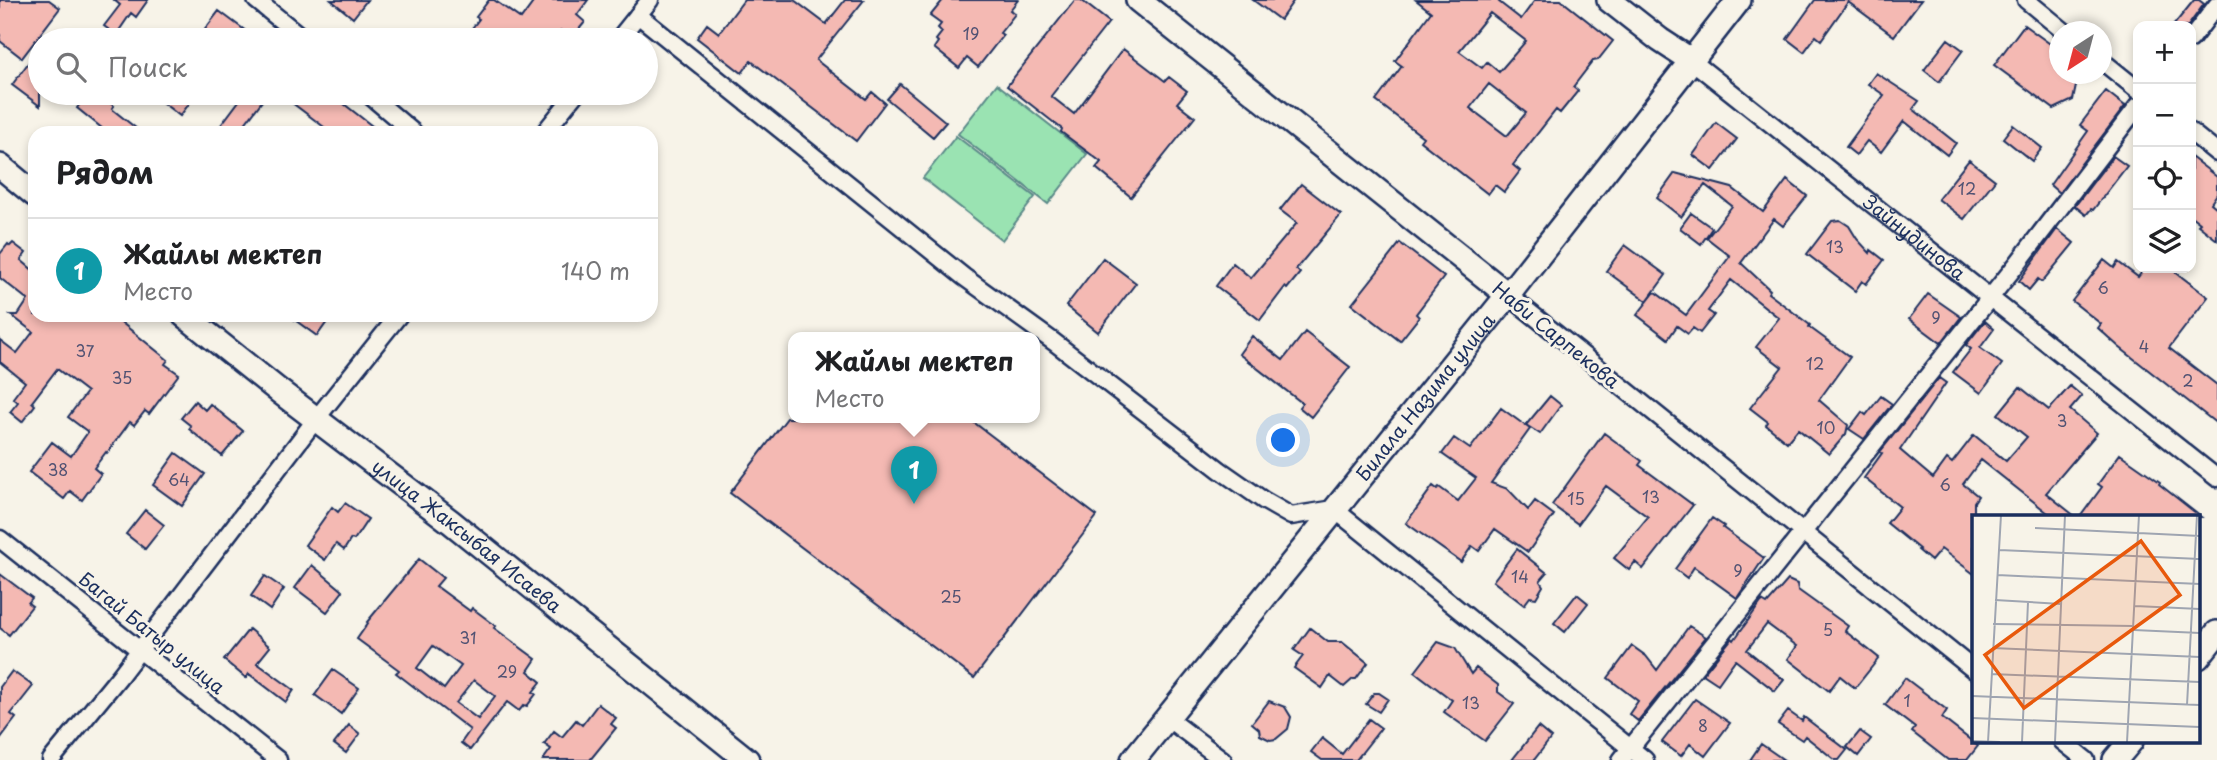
<!DOCTYPE html>
<html lang="ru">
<meta charset="utf-8">
<style>
:root{--surface:#fff;--page:#f6f6f6;--text:#202124;--muted:#757577;--line:#e0e0e0;--accent:#ea580c}
body{margin:0;font-family:"Playpen Sans",sans-serif;background:var(--page);color:var(--text)}
.controls{position:absolute;right:21px;top:21px;display:grid;overflow:hidden;border-radius:14px;box-shadow:0 4px 10px #0003}
.controls button{width:63px;height:63px;display:grid;place-items:center;padding:0;border:0;border-bottom:2px solid var(--line);background:var(--surface);color:var(--text);font:35px sans-serif}
.compass{position:absolute;left:2049px;top:21px;width:63px;height:63px;border-radius:50%;background:var(--surface);box-shadow:0 4px 10px #0003;rotate:216deg}
.you{position:absolute;left:1284px;top:441px;width:24px;height:24px;margin:-18px;border:5px solid #fff;border-radius:50%;background:#1a73e8;box-shadow:0 0 0 10px #1a73e833}
.badge{display:grid;place-items:center;width:46px;height:46px;border-radius:50%;background:var(--accent);color:#fff;font-size:23px;font-weight:700}
.pin{position:absolute;translate:-50% -58px;filter:drop-shadow(0 2px 4px #0008)}
.pin::after{content:'';position:absolute;top:37px;width:24px;height:21px;background:inherit;clip-path:polygon(0 0,100% 0,50% 100%)}
.popup{position:absolute;left:788px;top:332px;width:252px;height:91px;box-sizing:border-box;display:grid;place-content:center;border-radius:14px;background:var(--surface);filter:drop-shadow(0 2px 5px #0005);font-size:23px;white-space:nowrap;color:var(--muted)}
.popup b{font-size:26px;color:var(--text)}
.popup::after{content:'';position:absolute;left:50%;top:100%;margin-left:-14px;border:14px solid transparent;border-top-color:var(--surface)}
.list{margin:0;padding:0;list-style:none}
h2{display:flex;justify-content:space-between;align-items:center;height:91px;margin:0;padding:0 28px;font-size:30px}
h2 small{font-size:23px;font-weight:400;color:var(--muted)}
.list li{display:grid;grid-template-columns:46px 1fr auto;gap:21px;align-items:center;box-sizing:border-box;height:105px;padding:0 28px;border-top:2px solid var(--line)}
.list b{display:block;font-size:26px;white-space:nowrap}
.list p{margin:0;font-size:23px;white-space:nowrap;color:var(--muted)}
.list em{font-size:23px;font-style:normal;color:var(--muted)}
.icon{flex:none;width:38px;height:38px;fill:none;stroke:currentColor;stroke-width:2;stroke-linecap:round;stroke-linejoin:round}
.map{position:relative;flex:none;width:2217px;height:760px;overflow:hidden}
.search{position:absolute;background:var(--surface);box-shadow:0 4px 10px #0003;left:28px;top:28px;width:630px;height:77px;display:flex;align-items:center;gap:18px;box-sizing:border-box;padding:0 24px;border-radius:38px;color:var(--muted);font-size:26px}
.panel{position:absolute;background:var(--surface);box-shadow:0 4px 10px #0003;left:28px;top:126px;width:630px;height:196px;border-radius:21px}
.map>svg:first-child{display:block}
.green{fill:#9ae3b2;stroke:#5a8988;stroke-width:2}
.building{fill:#f4b9b3;stroke:#1b2f5e;stroke-width:2;fill-rule:evenodd}
.lines{fill:none;stroke-linecap:round;stroke-linejoin:round}
.street-casing{stroke:#1b2f5e;stroke-width:21}
.secondary-casing{stroke:#1b2f5e;stroke-width:28}
.street{stroke:#f7f3e8;stroke-width:16}
.secondary{stroke:#f7f3e8;stroke-width:23}
.labels{text-anchor:middle;stroke-width:6;stroke-linejoin:round;paint-order:stroke}
.number-label{font-size:16px;fill:#515273}
.street-label{font-size:19px;fill:#1b2f5e;stroke:#f7f3e8}
.inset-road{fill:none;stroke:#9fa5b1;stroke-width:2}
.view{fill:#e8590c;fill-opacity:0.15;stroke:#e8590c;stroke-width:3.5}
.inset-edge{fill:none;stroke:#1b2f5e;stroke-width:3.5}
</style>
<div class="map">
<svg width="2217" height="760" viewBox="0 0 2217 760">
<rect width="100%" height="100%" fill="#f7f3e8"/>
<filter id="ink" filterUnits="userSpaceOnUse"><feTurbulence type="fractalNoise" baseFrequency=".0143" numOctaves="2"/><feDisplacementMap in="SourceGraphic" scale="14" xChannelSelector="R" yChannelSelector="G"/><feConvolveMatrix kernelMatrix="1 2 1 2 8 2 1 2 1" color-interpolation-filters="sRGB"/></filter>
<g filter="url(#ink)">
<!-- green -->
<path class="green" d="M997 84 1087 154 1048 204 958 134Z
M956 136 1035 197 1002 240 923 178Z"/>
<!-- building -->
<path class="building" d="M0 0H49L60 8 22 58 0 41Z
M114 0H148L136 17 131 13 116 35 104 26 120 5Z
M331 0H367L353 18Z
M489 0H494L521 19 535 0H588L577 15 585 22 571 39 561 31 554 40H463L479 19 476 17Z
M744 0H794L826 24 845 0H864L816 60 866 99 872 92 885 103 856 141 751 61 742 73 697 38 707 24 719 33Z
M943 0H1018L1010 10 1015 14 1000 33 1003 35 978 67 967 58 959 68 934 48 938 42 936 40 942 32 938 28 941 24 930 16Z
M1075 0H1081L1109 22 1051 96 1074 114 1123 49 1165 81 1169 77 1187 91 1177 103 1195 117 1131 197 1096 168 1101 162 1061 132 1062 129 1007 86Z
M1253 0H1294L1280 20Z
M1416 0H1501L1499 2 1521 19 1535 0H1561L1613 41 1598 60 1593 61 1573 87 1578 91 1560 113 1556 110 1513 165 1520 171 1504 192 1495 185 1488 194 1420 141 1423 137 1376 101 1402 66 1395 61 1431 12ZM1490 13 1526 41 1499 72 1487 62 1482 68 1459 51ZM1489 84 1526 113 1507 136 1470 108Z
M1815 0H1921L1894 36 1848 2 1821 40 1816 36 1804 52 1787 39Z
M2194 0H2199L2204 4 2188 26H2173Z
M219 11 258 40H197Z
M2024 25 2060 51V74H2085L2076 86 2073 100 2054 109 1994 65Z
M1948 39 1963 50 1939 82 1924 70Z
M40 47V106L12 85Z
M1876 73 1919 101 1913 109 1956 143 1947 155 1904 121 1881 152 1867 141 1856 155 1846 147 1884 95 1868 84Z
M900 84 946 122 933 137 887 99Z
M2106 91 2125 106 2059 193 2050 185 2088 131 2080 125Z
M88 93H96L114 106 112 109 142 133H108L77 108Z
M171 93H197L180 116 163 103Z
M245 93H268L238 133H215Z
M279 93H330L381 133H332Z
M1716 123 1737 139 1713 170 1693 155Z
M2013 125 2042 148 2032 161 2003 138Z
M2113 156 2127 166 2093 210 2091 209 2086 215 2075 206Z
M2191 157 2217 177V194L2211 203 2217 208V240L2198 225 2200 223 2191 216Z
M1969 160 1995 180 1964 219 1938 199Z
M1675 173 1732 188 1763 212 1787 180 1807 196 1783 226 1774 219 1741 263 1770 290 1768 293 1810 325 1809 327 1850 357 1819 400 1848 425 1846 434 1829 454 1798 429 1787 442 1766 425 1768 422 1750 408 1782 367 1756 347 1779 318 1731 280 1708 311 1714 315 1700 333 1693 328 1688 334 1677 326 1668 339 1637 315 1655 292 1686 315 1730 256 1707 238 1732 206 1705 185 1681 217 1657 198Z
M1301 184 1341 215 1296 269 1300 273 1287 289 1285 287 1260 320 1216 286 1233 263 1251 278 1297 223 1280 210Z
M1691 213 1712 228 1701 244 1680 228Z
M1840 220 1849 226 1857 239 1870 253 1871 250 1884 260 1866 284 1862 281 1855 291 1807 254 1832 221Z
M2057 229 2074 243 2042 282 2038 279 2029 290 2019 281Z
M13 243 26 253 21 260 35 272V315H112L168 360 165 364 179 374 149 414 145 411 134 425 130 422 107 453 106 452 94 468 101 474 82 500 70 491 64 499 29 472 52 442 71 456 88 432 68 417 87 392 57 369 32 402 35 405 22 422 10 412 18 402 13 398 25 382 0 362V340L17 353 33 332 11 315H18L28 300 0 278V254L8 244 10 246Z
M1400 243 1444 277 1416 314 1419 317 1400 341 1352 304Z
M1625 245 1666 275 1647 301 1606 271Z
M1103 258 1136 283 1098 332 1066 306Z
M2104 260 2114 268 2118 262 2138 277 2145 268H2170L2208 297 2169 348 2217 385V424L2119 347 2098 328 2101 324 2072 301Z
M1928 294 1961 317 1941 343 1909 319Z
M288 315H332L317 336Z
M1985 321 1994 329 1980 348 2002 364 1981 393 1953 372 1971 349 1966 345Z
M1305 332 1350 367 1311 417 1299 407 1302 403 1239 354 1252 336 1283 360Z
M1939 378 1946 383 1900 450 1933 478 1947 459 1952 463 1974 435 2006 461 2027 437 1998 414 2020 387 2049 410 2070 386 2082 396 2070 410 2097 433 2046 493 2076 517H2053L1981 460 1963 484 1978 496 1974 502V574L1941 549 1931 561 1918 550 1919 549 1887 523 1900 507 1864 478 1882 453 1880 452Z
M1550 396 1561 405 1540 434 1526 425Z
M1881 396 1892 404 1864 439 1849 429 1862 412 1866 415Z
M195 401 205 410 210 404 243 431 222 456 189 429 191 426 181 418Z
M1501 408 1530 429 1491 483 1508 489 1528 510 1535 501 1554 515 1528 552 1495 529 1479 551 1472 546 1461 562 1406 523 1433 486 1437 489 1439 487 1458 501 1476 478 1442 454 1454 438 1470 449Z
M787 418H968L1097 516 974 678 730 493Z
M1604 433 1642 461 1639 465 1693 505 1643 569 1635 562 1629 570 1614 558 1648 517 1606 486 1578 524 1552 505Z
M176 453 205 474 182 506 153 485Z
M2120 454 2160 482 2159 484 2201 517H2080L2102 487 2098 484Z
M345 503 368 519 354 540 351 539 344 550 336 544 325 560 305 545 332 507 338 512Z
M145 510 164 525 145 549 126 534Z
M1712 518 1724 526 1723 528 1764 558 1737 598 1694 567 1687 578 1675 569Z
M1517 549 1547 573 1540 581 1543 586 1536 598 1530 597 1524 605 1493 581Z
M419 559 443 578 436 586 470 611 472 608 496 626 494 628 536 659 528 671 541 682 533 692 536 694 527 706 524 705 519 711 507 702 470 750 461 743 470 730 396 673 399 670 357 639 368 623 367 622ZM433 646 461 666 444 689 417 668ZM474 680 495 696 478 719 456 703Z
M312 565 343 591 327 612 295 588Z
M0 574 32 598 28 603 32 606 9 635 0 628Z
M265 576 284 589 270 610 251 596Z
M1788 580 1797 584 1798 590 1848 626 1845 631 1879 658 1855 688 1840 676 1829 691 1788 659 1797 646 1767 624 1747 650 1784 680 1775 691 1735 660 1718 684 1703 674 1732 638 1734 640 1762 601 1767 604Z
M1577 594 1588 603 1565 632 1554 623Z
M1689 626 1706 637 1638 721 1629 714 1638 701 1608 678 1632 646 1646 656 1657 670Z
M1310 628 1328 642H1342L1368 663 1356 679H1353L1344 687 1330 676 1322 688 1294 668 1303 656 1294 650Z
M249 629 270 647 257 663 294 690 286 702 249 674 246 678 224 660Z
M1438 642 1455 648 1471 674 1476 668 1498 685V692L1514 704 1485 741 1444 712 1452 700 1415 672Z
M333 670 359 688 341 714 315 695Z
M12 671 33 686 11 714 16 718 0 739V687Z
M1905 678 1947 710 1942 718 1978 746 1967 760H1948L1912 732 1915 728 1885 705Z
M1374 693H1379L1388 699 1379 712 1366 704Z
M1695 699 1730 723 1705 756 1690 744 1681 756 1662 742Z
M1269 701 1285 707 1291 717 1288 729 1276 739 1270 740 1260 735 1259 729 1252 723Z
M598 704 616 718 611 724 616 728 590 760H543L551 749 544 744 554 731 562 737 576 720 582 725Z
M1788 711 1802 721 1804 717 1847 750 1839 760H1835L1805 736 1802 740 1778 724Z
M1369 719 1381 728 1356 760H1322L1311 752 1322 738 1342 754Z
M349 725 360 734 346 753 334 744Z
M1538 727 1551 738 1534 760H1512Z
M1860 731 1871 739 1858 756 1847 747Z
M1761 744 1784 760H1750Z"/>
<g class="lines">
<!-- street casing -->
<g class="street-casing">
<g id="street">
<path d="M256 0 305 40"/>
<path d="M2026 0 2065 32"/>
<path d="M638 15 964 277 1054 342 1220 470 1263 500 1291 516 1334 509 1645 760"/>
<path d="M2191 39 2217 5"/>
<path d="M618 40 650 0"/>
<path id="s1" d="M1692 61 2217 478"/>
<path d="M2102 61 2138 90"/>
<path d="M367 93 414 133"/>
<path d="M2191 132 2217 153"/>
<path d="M544 133 576 93"/>
<path d="M1508 295 1974 670"/>
<path d="M0 539 278 760"/>
<path d="M1166 717 1223 760"/>
<path d="M2062 741 2086 760"/>
<path d="M51 760 119 677 316 419 399 315"/>
<path d="M1621 760 2017 264 2138 106"/>
</g>
</g>
<!-- secondary casing -->
<g class="secondary-casing">
<g id="secondary">
<path d="M1138 0 1508 295"/>
<path d="M1609 0 1660 40 1692 61"/>
<path d="M0 166 35 195"/>
<path id="s2" d="M184 315 279 391 451 522 747 760"/>
<path d="M2198 657 2217 633"/>
<path id="s3" d="M1133 760 1508 295 1739 0"/>
<path d="M2115 760 2131 741"/>
</g>
</g>
<!-- street -->
<use href="#street" class="street"/>
<!-- secondary -->
<use href="#secondary" class="secondary"/>
</g>
</g>
<g class="labels">
<!-- number labels -->
<g class="number-label">
<text x="971" y="40">19</text>
<text x="1967" y="195">12</text>
<text x="1835" y="253">13</text>
<text x="2103" y="294">6</text>
<text x="1936" y="324">9</text>
<text x="2144" y="353">4</text>
<text x="85" y="357">37</text>
<text x="1815" y="370">12</text>
<text x="122" y="384">35</text>
<text x="2188" y="387">2</text>
<text x="2062" y="427">3</text>
<text x="1826" y="434">10</text>
<text x="58" y="476">38</text>
<text x="179" y="486">64</text>
<text x="1945" y="491">6</text>
<text x="1651" y="503">13</text>
<text x="1576" y="505">15</text>
<text x="1738" y="577">9</text>
<text x="1520" y="583">14</text>
<text x="951" y="603">25</text>
<text x="1828" y="636">5</text>
<text x="468" y="644">31</text>
<text x="507" y="678">29</text>
<text x="1907" y="707">1</text>
<text x="1471" y="709">13</text>
<text x="1703" y="732">8</text>
</g>
<!-- street labels -->
<g class="street-label">
<text dy="7" stroke="none"><textPath href="#s1" startOffset="284">Зайнудинова</textPath></text>
<text transform="translate(1556 335) rotate(39)" y="7">Наби Сарпекова</text>
<text dy="7" stroke="none"><textPath href="#s3" startOffset="466">Билала Назима улица</textPath></text>
<text dy="7" stroke="none"><textPath href="#s2" startOffset="359">улица Жаксыбая Исаева</textPath></text>
<text transform="translate(152 633) rotate(39)" y="7">Багай Батыр улица</text>
</g>
</g>
<!-- overview -->
<g transform="translate(1972 515)">
<rect width="228" height="228" fill="#f7f3e8"/>
<path class="inset-road" d="M63 13 228 21M27 35 228 44M25 60 228 69M23 85 89 89M163 91 228 94M21 109 162 111M162 115 228 118M20 133 228 142M19 159 228 167M0 181 228 190M215 190 225 0M0 203 228 212M0 226 28 227M16 227 29 0M50 227 56 87M83 227 93 0M155 227 167 0"/>
<path class="view" d="M169 26 208 80 52 193 13 140Z"/>
<rect width="228" height="228" class="inset-edge"/>
</g>
</svg>
<div class="controls">
<button>+</button>
<button>−</button>
<button><svg class="icon" aria-label="locate" viewBox="0 0 24 24"><circle cx="12" cy="12" r="6"/><path d="M12 2v4M12 18v4M2 12h4M18 12h4"/></svg></button>
<button><svg class="icon" aria-label="layers" viewBox="0 0 24 24"><path d="M12 4l9 5-9 5-9-5zM3 14l9 5 9-5"/></svg></button>
</div>
<svg class="compass" viewBox="-18 -18 36 36"><path d="M0-13l5 13h-10z" fill="#e53935"/><path d="M0 13l5-13h-10z" fill="#757577"/></svg>
<div class="you"></div>
<div class="pin badge" style="left:914px;top:504px;background:#0f9aa8">1</div>
<div class="popup"><b>Жайлы мектеп</b>Место</div>
<div class="search"><svg class="icon" aria-label="search" viewBox="0 0 24 24"><circle cx="10" cy="10" r="6"/><path d="M15 15l6 6"/></svg>Поиск</div>
<section class="panel">
<h2>Рядом<small></small></h2>
<ul class="list">
<li><span class="badge" style="background:#0f9aa8">1</span><div><b>Жайлы мектеп</b><p>Место</p></div><em>140 m</em></li>
</ul>
</section>
</div>
